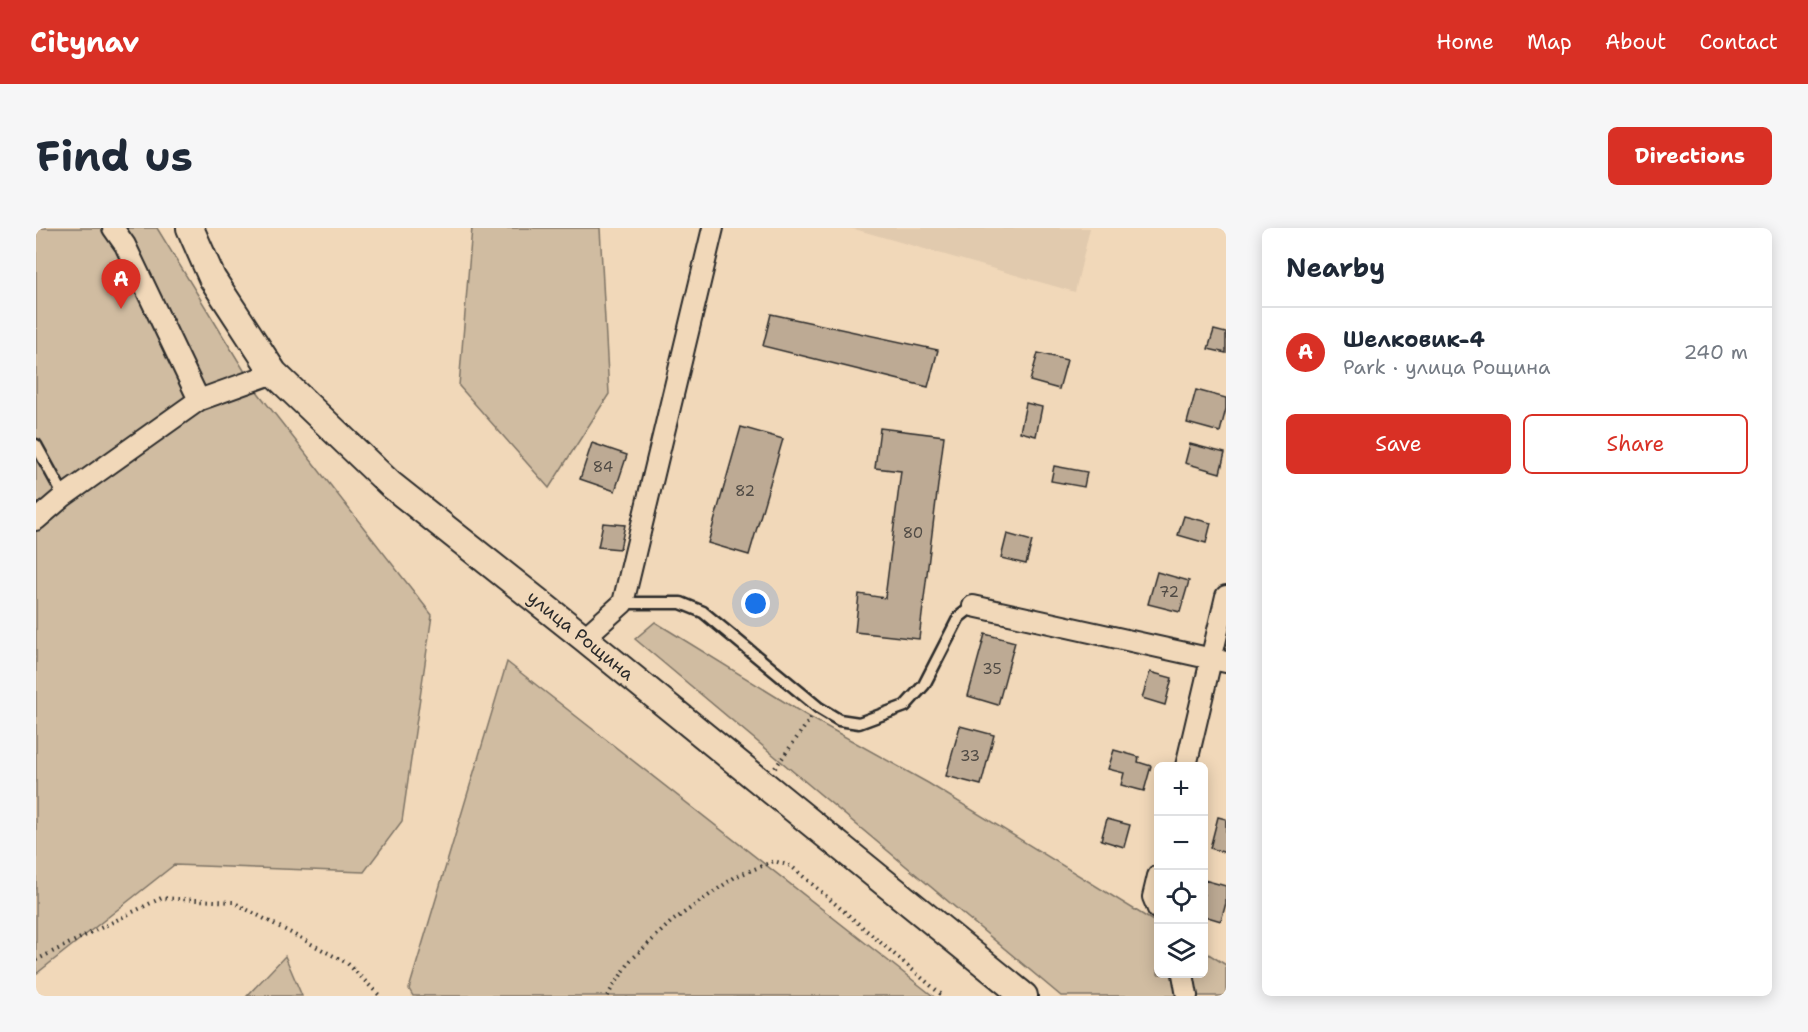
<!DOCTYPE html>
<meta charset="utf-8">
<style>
:root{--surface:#fff;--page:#f6f6f7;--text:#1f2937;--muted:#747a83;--line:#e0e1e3;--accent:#d93025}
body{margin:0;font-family:"Shantell Sans",sans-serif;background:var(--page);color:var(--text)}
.controls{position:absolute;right:18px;bottom:18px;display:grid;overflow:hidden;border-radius:9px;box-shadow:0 3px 15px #0003}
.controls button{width:54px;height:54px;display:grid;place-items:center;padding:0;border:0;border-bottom:2px solid var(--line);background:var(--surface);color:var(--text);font:30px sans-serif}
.you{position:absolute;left:720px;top:376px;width:21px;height:21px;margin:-15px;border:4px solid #fff;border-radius:50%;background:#1a73e8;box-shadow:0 0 0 9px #1a73e833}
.badge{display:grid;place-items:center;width:39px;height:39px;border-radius:50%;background:var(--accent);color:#fff;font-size:20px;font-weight:700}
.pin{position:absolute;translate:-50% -50px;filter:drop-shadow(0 2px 3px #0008)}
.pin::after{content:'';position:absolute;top:32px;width:21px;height:18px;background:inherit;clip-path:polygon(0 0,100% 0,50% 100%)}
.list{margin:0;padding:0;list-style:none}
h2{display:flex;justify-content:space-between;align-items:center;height:78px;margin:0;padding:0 24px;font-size:26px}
h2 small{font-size:20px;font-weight:400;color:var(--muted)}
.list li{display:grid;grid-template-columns:39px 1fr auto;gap:18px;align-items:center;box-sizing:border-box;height:90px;padding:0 24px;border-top:2px solid var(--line)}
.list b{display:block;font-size:22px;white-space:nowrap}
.list p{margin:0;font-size:20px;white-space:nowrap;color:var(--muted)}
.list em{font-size:20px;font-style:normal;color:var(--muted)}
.actions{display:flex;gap:12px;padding:18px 24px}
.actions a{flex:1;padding:14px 0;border:2px solid var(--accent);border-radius:9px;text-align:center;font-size:21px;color:var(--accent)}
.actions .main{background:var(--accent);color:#fff}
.icon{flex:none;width:33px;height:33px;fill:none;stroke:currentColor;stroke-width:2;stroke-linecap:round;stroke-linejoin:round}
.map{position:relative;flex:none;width:1190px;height:768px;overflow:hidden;border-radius:9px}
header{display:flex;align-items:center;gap:36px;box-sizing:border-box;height:84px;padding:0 30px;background:var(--accent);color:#fff}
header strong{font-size:28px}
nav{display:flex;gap:33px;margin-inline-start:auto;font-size:21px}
.intro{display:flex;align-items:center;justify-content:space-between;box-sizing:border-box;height:144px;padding:0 36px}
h1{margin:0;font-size:42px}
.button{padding:15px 27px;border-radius:9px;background:var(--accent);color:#fff;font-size:21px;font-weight:700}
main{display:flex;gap:36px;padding:0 36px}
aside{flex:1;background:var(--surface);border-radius:9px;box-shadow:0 3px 15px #0003}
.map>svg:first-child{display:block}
.built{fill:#e1caae}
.green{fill:#d0bca1;stroke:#7e7466;stroke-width:1.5}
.building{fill:#bdaa94;stroke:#2b2b2b;stroke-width:1.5}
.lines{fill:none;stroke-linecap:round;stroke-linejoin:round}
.service-casing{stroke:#2b2b2b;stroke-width:15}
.minor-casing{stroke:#2b2b2b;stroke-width:24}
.tertiary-casing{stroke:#2b2b2b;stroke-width:30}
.path{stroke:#2b2b2b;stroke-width:4;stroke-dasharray:1.5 4.5;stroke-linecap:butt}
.service{stroke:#f1d8b9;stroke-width:10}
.minor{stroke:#f1d8b9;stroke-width:20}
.tertiary{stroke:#f1d8b9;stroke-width:26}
.labels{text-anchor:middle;stroke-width:4.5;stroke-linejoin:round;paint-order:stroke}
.number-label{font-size:15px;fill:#504b45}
.street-label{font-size:18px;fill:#2b2b2b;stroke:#f1d8b9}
</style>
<header>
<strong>Citynav</strong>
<nav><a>Home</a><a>Map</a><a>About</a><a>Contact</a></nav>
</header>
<div class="intro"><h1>Find us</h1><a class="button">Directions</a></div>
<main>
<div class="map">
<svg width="1190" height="768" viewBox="0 0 1190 768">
<rect width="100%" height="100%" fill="#f1d8b9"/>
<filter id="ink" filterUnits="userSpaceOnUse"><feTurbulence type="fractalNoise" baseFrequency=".0167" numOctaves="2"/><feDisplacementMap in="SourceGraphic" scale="12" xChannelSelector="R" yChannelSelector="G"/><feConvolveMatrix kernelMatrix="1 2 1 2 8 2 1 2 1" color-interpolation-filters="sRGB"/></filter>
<g filter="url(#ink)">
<!-- built -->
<path class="built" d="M815 0H1054L1039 64Z"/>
<!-- green -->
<path class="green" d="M0 0H121L220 162 396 387 366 593 328 644 138 637 0 746Z
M436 0H564L573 166 513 260 423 158Z
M619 394 768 486 892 555 1122 696V746H1168V723L1190 737V768H1025L599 411Z
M471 434 897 768H377L373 761Z
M249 728 266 768H211Z"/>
<!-- building -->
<path class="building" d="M735 86 902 122 892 159 727 118Z
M1178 102 1190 105V125L1172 121Z
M1002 125 1031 132 1023 161 994 153Z
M1160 162 1190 170V181L1184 204 1151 195Z
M990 175 1006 179 1000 208 984 204Z
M705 199 747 211 713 327 672 315Z
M844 200 908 208 883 411 819 404 823 366 849 370 865 243 839 240Z
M556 215 591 227 579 263 544 251Z
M1154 216 1189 225 1184 245 1149 235Z
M1018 238 1051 244 1048 259 1015 253Z
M1148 288 1175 295 1170 315 1142 307Z
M567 295 589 297 584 321 562 319Z
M971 306 996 313 990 336 965 330Z
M1121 344 1153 353 1144 384 1112 376Z
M949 406 979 414 962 477 932 468Z
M1114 444 1136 450 1129 477 1106 470Z
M924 498 958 507 945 557 910 548Z
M1078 522 1103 529 1102 534 1115 538 1108 563 1085 557 1088 545 1072 541Z
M1182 589 1190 591V625L1174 620Z
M1071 591 1094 597 1088 619 1065 612Z
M1168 652 1190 658V675L1185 693 1168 688Z"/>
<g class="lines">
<!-- service casing -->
<g class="service-casing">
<path id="service" d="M0 217 28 268
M587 375H645L667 384 783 480 803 492 823 495 869 478 888 457 923 389 937 378"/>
</g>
<!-- minor casing -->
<g class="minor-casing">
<path id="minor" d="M163 172 238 145
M0 292 28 268 163 172 89 17 77 0
M937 378 1190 434
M548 410 587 375 677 0
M1150 538 1190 368
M1122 648 1117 669 1122 681
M1147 746 1151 768"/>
</g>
<!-- tertiary casing -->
<g class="tertiary-casing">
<g id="tertiary">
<path id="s1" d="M154 0 176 50 238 145 354 256 548 410 988 768"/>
</g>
</g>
<!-- path -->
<path class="path" d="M739 540 775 490
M0 732 125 670 197 674 311 735 344 768
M571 768 595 732 635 694 699 649 738 633 755 638 907 768"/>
<!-- service -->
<use href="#service" class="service"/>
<!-- minor -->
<use href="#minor" class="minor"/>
<!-- tertiary -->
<use href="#tertiary" class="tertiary"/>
</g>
</g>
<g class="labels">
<!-- number labels -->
<g class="number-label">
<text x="567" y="244">84</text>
<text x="709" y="268">82</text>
<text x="877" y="310">80</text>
<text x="1133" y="369">72</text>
<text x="956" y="446">35</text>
<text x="934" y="533">33</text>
</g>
<!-- street labels -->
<g class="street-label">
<text dy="6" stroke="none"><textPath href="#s1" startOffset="572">улица Рощина</textPath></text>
</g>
</g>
</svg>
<div class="controls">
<button>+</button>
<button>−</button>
<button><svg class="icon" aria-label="locate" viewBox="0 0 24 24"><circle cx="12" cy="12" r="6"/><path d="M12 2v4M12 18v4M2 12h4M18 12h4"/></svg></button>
<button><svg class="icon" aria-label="layers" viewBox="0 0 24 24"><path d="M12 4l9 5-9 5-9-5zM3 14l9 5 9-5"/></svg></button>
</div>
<div class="you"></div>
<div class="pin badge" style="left:85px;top:81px">A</div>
</div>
<aside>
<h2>Nearby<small></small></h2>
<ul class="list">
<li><span class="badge">A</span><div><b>Шелковик-4</b><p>Park · улица Рощина</p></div><em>240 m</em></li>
</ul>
<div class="actions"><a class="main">Save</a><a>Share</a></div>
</aside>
</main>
